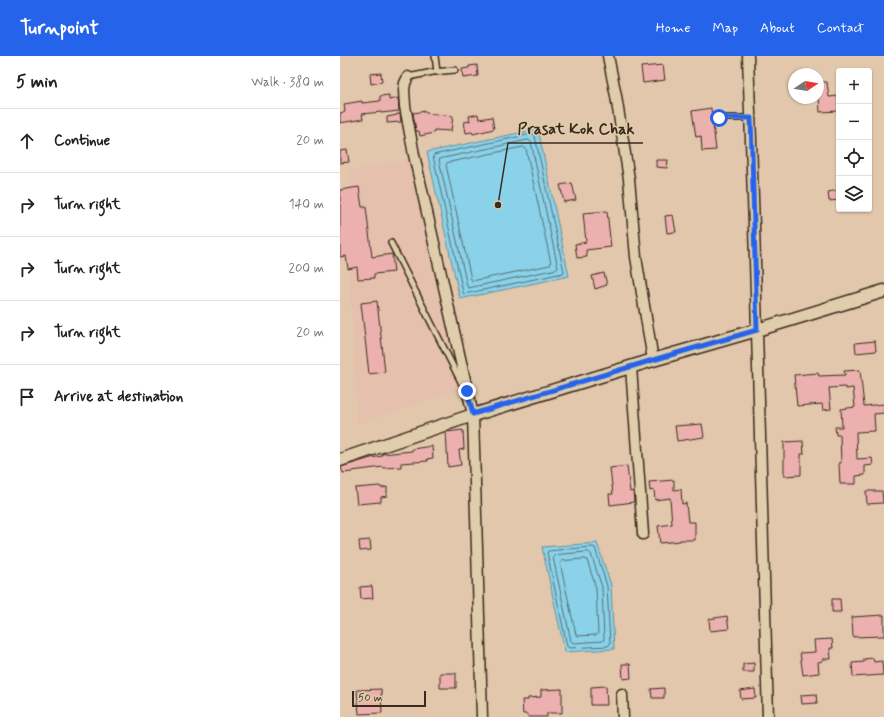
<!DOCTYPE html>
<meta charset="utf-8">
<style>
:root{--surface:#fff;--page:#f2f2f2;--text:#222;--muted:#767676;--line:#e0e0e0;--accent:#2563eb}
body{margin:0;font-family:Mynerve,sans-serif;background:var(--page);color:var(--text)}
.controls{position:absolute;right:12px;top:12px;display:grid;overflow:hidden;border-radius:4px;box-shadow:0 1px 3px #0004}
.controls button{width:36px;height:36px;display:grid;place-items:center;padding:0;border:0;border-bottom:1px solid var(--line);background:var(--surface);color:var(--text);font:20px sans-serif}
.compass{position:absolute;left:448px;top:12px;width:36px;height:36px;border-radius:50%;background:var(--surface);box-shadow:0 1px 3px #0004;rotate:78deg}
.scale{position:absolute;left:12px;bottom:10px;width:74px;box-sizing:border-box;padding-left:4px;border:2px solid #3b2a1e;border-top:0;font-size:11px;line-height:14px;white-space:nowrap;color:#3b2a1e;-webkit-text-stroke:3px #dfcdab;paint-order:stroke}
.stop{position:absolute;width:12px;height:12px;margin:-9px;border:3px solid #2563eb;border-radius:50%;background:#fff}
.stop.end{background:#2563eb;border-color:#fff;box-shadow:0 1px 4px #0008}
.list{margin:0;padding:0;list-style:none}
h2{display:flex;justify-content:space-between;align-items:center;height:52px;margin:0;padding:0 16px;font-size:17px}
h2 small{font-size:13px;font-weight:400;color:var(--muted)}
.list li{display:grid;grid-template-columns:26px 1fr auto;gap:12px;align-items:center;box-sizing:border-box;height:64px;padding:0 16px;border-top:1px solid var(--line)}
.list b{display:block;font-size:15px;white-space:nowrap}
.list em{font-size:13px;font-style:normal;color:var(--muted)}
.icon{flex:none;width:22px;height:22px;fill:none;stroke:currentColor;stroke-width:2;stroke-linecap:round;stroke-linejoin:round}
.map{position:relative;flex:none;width:544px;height:661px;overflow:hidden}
header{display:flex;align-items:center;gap:24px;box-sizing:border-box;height:56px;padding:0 20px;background:var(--accent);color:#fff}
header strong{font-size:19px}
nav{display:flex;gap:22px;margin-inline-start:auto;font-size:14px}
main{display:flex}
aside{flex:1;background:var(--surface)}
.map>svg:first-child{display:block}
.built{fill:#e5c0ad}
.water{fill:#89d2ea;stroke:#6a8f98}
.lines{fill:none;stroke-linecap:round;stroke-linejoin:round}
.shore{stroke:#5a6d70;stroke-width:1}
.building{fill:#ecb0af;stroke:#3b2a1e}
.service-casing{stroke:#3b2a1e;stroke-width:8}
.minor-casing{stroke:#3b2a1e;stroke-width:13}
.tertiary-casing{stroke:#3b2a1e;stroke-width:15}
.service{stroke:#dfcdab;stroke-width:5}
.minor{stroke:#dfcdab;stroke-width:10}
.tertiary{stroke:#dfcdab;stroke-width:12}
.route{stroke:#2563eb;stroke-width:5}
.leader{fill:none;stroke:#3b2a1e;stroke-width:1.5}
.callout-dot{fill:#3b2a1e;stroke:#dfcdab;stroke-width:1.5}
.callout-label{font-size:16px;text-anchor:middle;font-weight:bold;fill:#3b2a1e;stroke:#dfcdab;stroke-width:3;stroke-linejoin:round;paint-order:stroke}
</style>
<header>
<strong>Turnpoint</strong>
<nav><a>Home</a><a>Map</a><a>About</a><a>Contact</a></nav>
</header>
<main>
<aside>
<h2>5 min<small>Walk · 380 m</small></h2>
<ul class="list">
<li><svg class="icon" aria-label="ahead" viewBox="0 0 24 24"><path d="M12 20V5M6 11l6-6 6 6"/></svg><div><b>Continue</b></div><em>20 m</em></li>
<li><svg class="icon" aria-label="right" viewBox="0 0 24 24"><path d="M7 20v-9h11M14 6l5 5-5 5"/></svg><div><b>Turn right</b></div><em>140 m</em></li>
<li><svg class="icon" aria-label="right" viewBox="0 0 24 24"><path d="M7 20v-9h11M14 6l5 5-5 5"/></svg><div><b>Turn right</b></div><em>200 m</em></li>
<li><svg class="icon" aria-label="right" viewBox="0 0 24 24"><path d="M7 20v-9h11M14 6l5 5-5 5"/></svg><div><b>Turn right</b></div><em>20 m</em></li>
<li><svg class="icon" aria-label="arrive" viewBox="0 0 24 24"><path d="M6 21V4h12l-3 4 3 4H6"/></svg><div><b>Arrive at destination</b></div></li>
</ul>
</aside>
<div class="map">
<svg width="544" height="661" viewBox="0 0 544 661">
<rect width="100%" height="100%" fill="#e2c7ac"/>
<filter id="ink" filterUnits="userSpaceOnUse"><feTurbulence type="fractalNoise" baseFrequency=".025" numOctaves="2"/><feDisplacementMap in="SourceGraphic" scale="8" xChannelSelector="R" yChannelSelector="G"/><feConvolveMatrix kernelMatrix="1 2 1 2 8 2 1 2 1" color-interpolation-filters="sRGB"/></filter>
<g filter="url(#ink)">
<!-- built -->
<path class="built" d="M71 103 127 332 17 368 7 149 11 115Z"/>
<!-- water -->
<path class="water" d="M198 73 229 220 120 243 87 96Z
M257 487 271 529 274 593 225 596 202 491Z"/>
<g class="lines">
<!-- shore -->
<path class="shore" d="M193 78 195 80 224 216 223 217 124 238 123 236 93 100 94 99Z
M189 84 191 86 218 212 217 213 128 232 127 230 99 104 100 103Z
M184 91 186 93 211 207 210 209 132 225 131 223 106 109 107 107Z
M253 491 255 492 267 530 270 588 268 590 229 592 227 590 207 496 209 495Z
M249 496 251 498 262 531 264 583 263 585 233 587 231 585 213 501 215 499Z
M245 503 247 504 256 532 258 578 256 579 238 580 236 579 220 507 222 505Z"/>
</g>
<!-- building -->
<path class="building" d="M137 9 138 20 123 22 122 13 129 12V10Z
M323 9 325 24 303 27 301 11Z
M41 17 42 26 31 28 30 18Z
M478 26H487L489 41 498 40 499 55 480 56Z
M49 39V44L58 42 59 55 41 57V56L22 58 23 63 0 67V57L5 56 4 48 22 45V47L40 45V40Z
M371 52 376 94 362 95 361 80 356 81 352 55Z
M86 55V57L113 60 111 75 94 74V77L80 80 79 75H76L73 57Z
M57 58H60L61 66 47 67V61L57 59Z
M138 58 139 63 152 61 154 73 133 78 132 76 126 77 124 66 130 65 129 60Z
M7 94 9 106 0 107V95Z
M316 104H328L327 112 316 111Z
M232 127 236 144 224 146 220 129Z
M19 131 22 151H26L32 201 52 198 54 216 34 218V222L18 223 17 211 8 213 6 200 0 201V134Z
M499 134V144L489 145 488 136Z
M267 155 271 191 246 194 247 201 237 202 235 188 246 186 243 157Z
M333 159 336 176 327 177 325 160Z
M264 217 267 229 255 233 252 220Z
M37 245 45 316 29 318 21 247Z
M535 285 536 295 516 297 515 287Z
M520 314 524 350 544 348V357L534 358 535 375 516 376 517 403 532 402 533 409 525 410V419L516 420V428H500L499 407H501L500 379H496L495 371H502L501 353 515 351 513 332 506 333V331L489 332 491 353 483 354 482 348 457 350 454 319 478 317 479 320 505 319 504 315Z
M362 368 364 381 337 385 335 370Z
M123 374 124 393 119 394 121 409 108 411 106 376Z
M463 385 464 398H461V419L444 420V386Z
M92 390 93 402 87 403 88 405 61 407V411L44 412 43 411 12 415V416L3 417 1 411 31 402 42 400V398L72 395V393Z
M287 410 290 436 293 435 294 446 270 449 269 438H273L270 412Z
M334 424V434L341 433 342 448 346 447 348 466H355V484H340V485L320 487 318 470 332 468 330 442 315 444 314 434 310 435 309 426Z
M40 430 41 432 47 431V440L41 441V446L17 448 15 432Z
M526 435H542L543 447 527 448Z
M30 484 31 494 20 495 19 485Z
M32 530 33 542 21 543 20 531Z
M492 543H500L501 556H492Z
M544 559V580L513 581 512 561Z
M387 560 389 573 370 575 369 563Z
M492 583 493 592H490L491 603H483V605L478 606 479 617 463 619 460 597 475 596 474 584Z
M533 602 534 606 542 605 543 619 513 621 512 607 524 606V603Z
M414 607V616H403V608Z
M282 608H290L291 622 283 623Z
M100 617H116V632H100Z
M266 630 267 649H251V631Z
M324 632V642H312L311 633Z
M41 633 42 657 19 658 17 634Z
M222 633V657H207V661H188L187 658H183L182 644H188V642L201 641V634Z
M415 633 416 642 401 643 400 635Z
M476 638 477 647 462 648 461 639Z"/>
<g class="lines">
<!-- service casing -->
<g class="service-casing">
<path id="service" d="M95 0 97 16
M68 21 93 16 115 14
M379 62H411
M51 187 123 330"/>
</g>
<!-- minor casing -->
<g class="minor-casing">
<path id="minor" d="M268 0 276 40 289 123 296 201 313 304
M408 0 414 170 428 661
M68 21 65 27 64 34 65 50 74 99 133 359 142 661
M291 311 303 478
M282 638 283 661"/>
</g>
<!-- tertiary casing -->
<g class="tertiary-casing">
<path id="tertiary" d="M0 404 133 359 313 304 417 274 544 235"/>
</g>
<!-- service -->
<use href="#service" class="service"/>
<!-- minor -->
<use href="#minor" class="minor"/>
<!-- tertiary -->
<use href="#tertiary" class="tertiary"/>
</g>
</g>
<g class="lines" filter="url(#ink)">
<!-- route -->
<path class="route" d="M127 335 133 358 313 304 417 274 411 62H379"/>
</g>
<!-- callouts -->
<path class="leader" d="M158 149L168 87H303"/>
<circle class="callout-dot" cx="158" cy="149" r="4"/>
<g class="callout-label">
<text x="236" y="78">Prasat Kok Chak</text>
</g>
</svg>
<div class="controls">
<button>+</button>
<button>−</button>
<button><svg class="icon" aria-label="locate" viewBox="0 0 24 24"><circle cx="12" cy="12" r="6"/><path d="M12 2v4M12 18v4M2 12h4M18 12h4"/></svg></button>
<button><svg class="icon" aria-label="layers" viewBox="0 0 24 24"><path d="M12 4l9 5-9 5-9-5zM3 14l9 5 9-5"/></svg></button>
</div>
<svg class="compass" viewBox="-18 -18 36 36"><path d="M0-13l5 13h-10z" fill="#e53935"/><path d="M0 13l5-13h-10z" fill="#767676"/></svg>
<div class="scale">50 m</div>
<div class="stop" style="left:379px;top:62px"></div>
<div class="stop end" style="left:127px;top:335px"></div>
</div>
</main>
